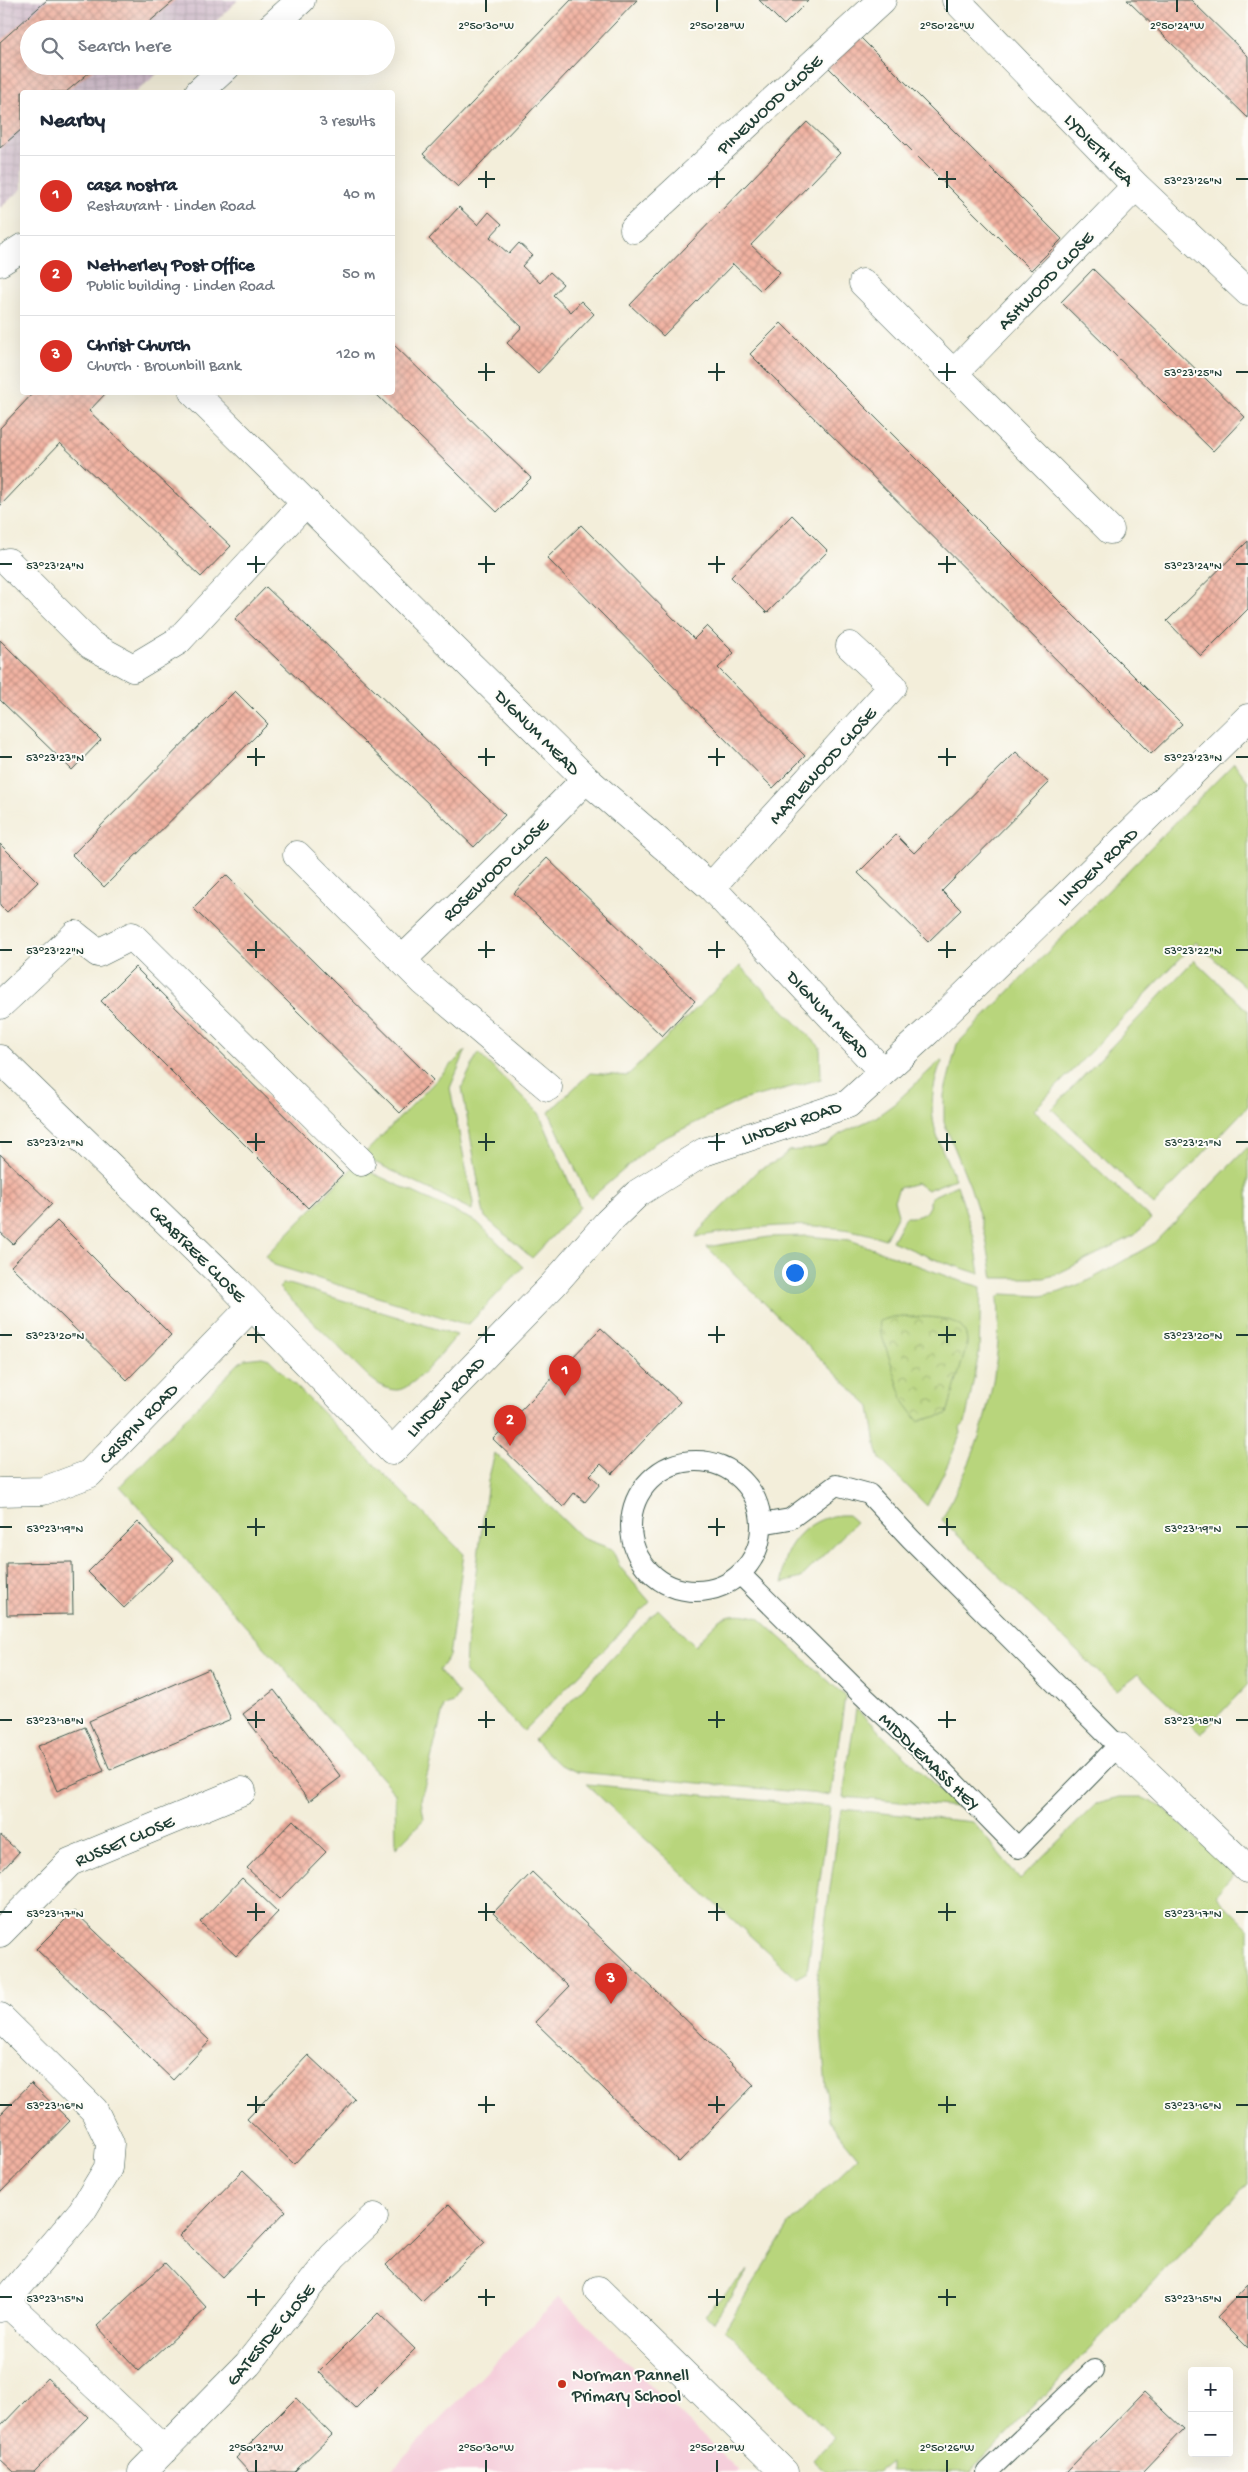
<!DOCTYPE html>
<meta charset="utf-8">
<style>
:root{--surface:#fff;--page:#f2f2f3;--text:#1f2937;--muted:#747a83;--line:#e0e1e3;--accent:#d93025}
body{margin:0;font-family:"Gochi Hand",sans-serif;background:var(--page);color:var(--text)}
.controls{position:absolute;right:15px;bottom:15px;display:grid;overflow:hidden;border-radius:5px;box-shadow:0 5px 20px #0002}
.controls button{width:45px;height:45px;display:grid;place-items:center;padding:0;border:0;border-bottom:1px solid var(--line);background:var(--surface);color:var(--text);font:25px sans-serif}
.you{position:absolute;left:794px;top:1272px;width:18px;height:18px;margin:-12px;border:4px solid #fff;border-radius:50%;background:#1a73e8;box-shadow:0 0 0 8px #1a73e833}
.badge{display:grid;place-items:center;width:32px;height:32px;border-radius:50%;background:var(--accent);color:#fff;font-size:16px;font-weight:700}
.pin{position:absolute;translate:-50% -41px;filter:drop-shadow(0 1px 2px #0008)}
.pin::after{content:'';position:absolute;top:26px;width:18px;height:15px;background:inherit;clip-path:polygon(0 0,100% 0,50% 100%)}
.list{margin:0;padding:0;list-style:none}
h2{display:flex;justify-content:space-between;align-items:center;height:65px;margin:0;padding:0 20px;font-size:21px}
h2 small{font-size:16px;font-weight:400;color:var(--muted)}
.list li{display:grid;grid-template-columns:32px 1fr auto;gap:15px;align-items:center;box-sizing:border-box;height:80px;padding:0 20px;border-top:1px solid var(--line)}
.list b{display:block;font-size:19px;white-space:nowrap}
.list p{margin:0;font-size:16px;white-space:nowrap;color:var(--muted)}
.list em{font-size:16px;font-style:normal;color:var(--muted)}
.icon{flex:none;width:28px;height:28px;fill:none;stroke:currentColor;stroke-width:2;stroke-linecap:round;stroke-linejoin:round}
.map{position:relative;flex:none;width:1248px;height:2472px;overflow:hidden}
.search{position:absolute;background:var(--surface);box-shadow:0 5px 20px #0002;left:20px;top:20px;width:375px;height:55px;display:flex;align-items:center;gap:12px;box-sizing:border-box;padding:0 18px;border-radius:28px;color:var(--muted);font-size:19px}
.panel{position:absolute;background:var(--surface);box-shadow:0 5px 20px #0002;left:20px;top:90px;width:375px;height:305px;border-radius:5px}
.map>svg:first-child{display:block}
.built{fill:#f5cfdb}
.industrial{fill:url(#industrial-grid)}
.grass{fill:#b8d57b;stroke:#6c8958}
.park{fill:url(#park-crowns);stroke:#6c8958}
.building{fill:url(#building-cross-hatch)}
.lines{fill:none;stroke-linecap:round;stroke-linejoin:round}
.service-casing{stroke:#3f584d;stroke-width:22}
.pedestrian-casing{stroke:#3f584d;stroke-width:29}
.minor-casing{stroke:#3f584d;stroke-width:29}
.tertiary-casing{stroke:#3f584d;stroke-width:29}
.service{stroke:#fff;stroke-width:20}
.pedestrian{stroke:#fff;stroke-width:28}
.minor{stroke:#fff;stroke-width:28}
.tertiary{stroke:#fff;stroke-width:28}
.ticks{fill:none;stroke:#1f3d34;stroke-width:2}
.poi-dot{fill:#c8321e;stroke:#fdfcf7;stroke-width:2}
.labels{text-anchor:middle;stroke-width:4;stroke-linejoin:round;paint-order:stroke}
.street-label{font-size:18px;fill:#1f3d34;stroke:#fdfcf7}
.poi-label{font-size:18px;fill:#1f3d34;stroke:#fdfcf7;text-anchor:start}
.ticks-label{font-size:12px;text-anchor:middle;fill:#1f3d34;stroke:#fdfcf7;stroke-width:4;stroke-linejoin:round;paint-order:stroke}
</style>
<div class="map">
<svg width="1248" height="2472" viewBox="0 0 1248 2472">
<defs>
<pattern id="industrial-grid" width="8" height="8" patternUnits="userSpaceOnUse" patternTransform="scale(1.25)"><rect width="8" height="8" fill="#d1bdcc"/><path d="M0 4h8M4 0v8" fill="none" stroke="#b3a3b0"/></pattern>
<pattern id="park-crowns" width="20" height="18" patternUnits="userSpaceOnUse" patternTransform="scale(1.25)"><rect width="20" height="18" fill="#b8d57b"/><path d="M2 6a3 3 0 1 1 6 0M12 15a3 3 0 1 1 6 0" fill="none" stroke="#95ae66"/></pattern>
<pattern id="building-cross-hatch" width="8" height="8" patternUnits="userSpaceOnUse" patternTransform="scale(1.25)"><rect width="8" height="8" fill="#f2b2a1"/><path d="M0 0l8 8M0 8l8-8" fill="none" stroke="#c39284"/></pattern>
</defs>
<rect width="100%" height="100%" fill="#fdfcf7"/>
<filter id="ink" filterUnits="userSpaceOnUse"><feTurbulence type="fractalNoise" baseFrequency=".02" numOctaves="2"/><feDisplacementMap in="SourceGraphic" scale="10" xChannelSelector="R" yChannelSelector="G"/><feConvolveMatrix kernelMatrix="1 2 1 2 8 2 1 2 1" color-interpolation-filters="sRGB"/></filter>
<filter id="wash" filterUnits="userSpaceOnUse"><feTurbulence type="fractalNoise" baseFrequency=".0096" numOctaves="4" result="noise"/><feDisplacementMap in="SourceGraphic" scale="20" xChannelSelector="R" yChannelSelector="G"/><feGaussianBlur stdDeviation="1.12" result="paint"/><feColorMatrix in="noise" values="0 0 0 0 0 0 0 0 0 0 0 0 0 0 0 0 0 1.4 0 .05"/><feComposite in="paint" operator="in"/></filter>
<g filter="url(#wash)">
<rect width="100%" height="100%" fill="#f3eeda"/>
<!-- built -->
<path class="built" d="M559 2297 740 2472H389Z"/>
<!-- industrial -->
<path class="industrial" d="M0 0H238L208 29H29V66H166L136 92H22V189L0 208Z"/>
<!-- grass -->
<path class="grass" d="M1234 763 1248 781V990L1196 942 1034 1110 1151 1219 1135 1235 1057 1274 1044 1278H993L985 1233 970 1186 944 1122V1095L957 1044Z
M1194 960 1248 1011V1106L1154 1205 1052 1109Z
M740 966 820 1047 821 1079 742 1100 656 1142 591 1198 587 1194 549 1112 590 1073 627 1076Z
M466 1050 450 1088 473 1203 472 1210 368 1159 364 1154Z
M478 1053 539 1113 580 1207 532 1258 485 1217 483 1210 462 1087Z
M941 1060 943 1061C938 1067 937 1075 935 1083 926 1122 940 1144 955 1179L927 1190 917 1183 899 1188 894 1200 898 1214 885 1239C822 1218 759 1225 696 1237L699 1231 758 1170 781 1159 788 1151 810 1149 826 1145 840 1134 876 1117 894 1104Z
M1248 1147V1684L1201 1734 1138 1674 1117 1690 942 1520C951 1500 961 1481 970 1461 990 1412 1002 1351 998 1298L1002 1294 1041 1296 1060 1292 1090 1280 1153 1244Z
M355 1165 477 1222 523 1267 468 1325 274 1265 266 1256Z
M957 1185 974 1237 980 1274 934 1259 892 1241 905 1217C921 1218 929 1214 931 1197Z
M807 1236 850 1240 954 1279 981 1287 979 1353 965 1423 960 1428 961 1433 948 1464 927 1506 880 1459 877 1450 870 1407 707 1247 769 1237Z
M283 1284H289L457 1335C446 1348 413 1390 397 1390 386 1390 378 1384 369 1377L279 1288Z
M262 1357 269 1359 464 1554 449 1656 439 1670 459 1694 454 1703 444 1706 421 1800 424 1819 396 1848 395 1793 120 1486 239 1363 245 1359Z
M495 1453 582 1538 612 1549 620 1567 650 1602 524 1731 465 1673 466 1648 488 1481Z
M840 1515H848L856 1522 801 1578 783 1583C778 1549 806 1518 840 1515Z
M658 1609 695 1646C717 1622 723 1607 759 1618L845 1696 831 1795 577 1772 560 1765 534 1740Z
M856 1709 958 1807 843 1797Z
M586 1784 830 1807 807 1972 796 1978Z
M1120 1797H1141L1164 1808 1234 1874 1215 1895 1248 1928V2184L970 2472H889V2463L877 2472H827L813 2460 834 2438 725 2329 790 2223 858 2157 829 2122 817 1982 841 1809 973 1822 1020 1879 1097 1803Z
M748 2270 714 2322 705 2314Z"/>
<!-- park -->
<path class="park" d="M893 1317C916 1318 970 1310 967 1345L947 1414 918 1421 904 1402 880 1330 879 1321Z"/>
<g id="blocks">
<!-- building -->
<path class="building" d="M47 0H175L141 29H29V66H97L66 92H22V129L0 148V42Z
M571 0H637L458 187 423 154Z
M759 0H809L784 25Z
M1127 0H1191L1248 56V118Z
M856 33 1062 239 1031 270 825 64Z
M807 122 840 153 751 245 780 272 761 291 733 264 663 336 630 305Z
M459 207 478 225 489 212 502 224 490 237 509 254 519 243 532 255 522 266 540 283 550 272 563 284 553 295 571 312 581 301 594 314 538 373 507 343 522 327 429 239Z
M1093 269 1245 417 1213 451 1061 302Z
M781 323 1182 724 1151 754 750 354Z
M392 343 531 478 497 512 374 392H392Z
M34 392H107L89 411 231 546 201 577 60 443 0 506V428Z
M792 515 828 551 767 613 731 577Z
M581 525 694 639 707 626 734 653 718 668 805 756 773 788 547 558Z
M1248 541V609L1201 656 1167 621Z
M266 587 505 815 474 847 235 619Z
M0 640 101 740 72 770 0 700Z
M235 691 268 724 104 887 72 855Z
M1016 752 1049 783 942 891 961 910 928 942 858 873 896 835 914 853Z
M0 844 38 882 7 912 0 905Z
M547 858 695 1001 662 1036 514 893Z
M226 875 433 1080 400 1113 193 908Z
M135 967 343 1174 308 1208 101 1001Z
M0 1154 52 1204 13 1244 0 1232Z
M57 1221 171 1335 127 1380 11 1266Z
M601 1328 680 1402 612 1474 601 1464 590 1475 600 1484 585 1502 574 1493 563 1507 493 1439Z
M138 1522 174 1560 124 1608 88 1572Z
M72 1562 73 1614 7 1615 6 1563Z
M209 1669 231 1719 110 1770 89 1721Z
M274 1690 341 1777 309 1801 243 1714Z
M85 1727 104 1771 57 1791 38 1746Z
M293 1820 326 1852 280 1899 247 1868Z
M0 1835 19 1852 0 1873Z
M532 1872 754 2085 679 2162 535 2022 569 1987 493 1913Z
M242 1878 278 1912 236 1956 200 1922Z
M74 1911 210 2041 173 2080 36 1949Z
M308 2055 355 2099 294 2164 247 2119Z
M31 2083 70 2121 0 2193V2115Z
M243 2170 286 2211 223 2277 179 2236Z
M449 2204 485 2242 422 2302 386 2265Z
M165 2263 207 2308 139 2371 97 2326Z
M1248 2285V2348L1217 2317Z
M378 2313 415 2349 356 2408 319 2372Z
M47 2378 88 2417 34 2472H14L0 2459V2427Z
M1144 2392 1183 2429 1142 2472H1066Z
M296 2398 332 2435 294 2472H249L236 2458Z"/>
</g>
</g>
<g filter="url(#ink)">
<use href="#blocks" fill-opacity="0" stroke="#3f584d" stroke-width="1"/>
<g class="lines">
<!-- service casing -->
<g class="service-casing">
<path id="service" d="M631 1526a65 65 0 1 1 130 0a65 65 0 1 1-130 0Z
M740 1574 860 1693 931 1759 1018 1848 1118 1746 911 1539 869 1494 836 1485 790 1519 761 1524
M987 2472 1094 2370"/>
</g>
<!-- pedestrian casing -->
<g class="pedestrian-casing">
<path id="pedestrian" d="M75 935 98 953 132 936 361 1162"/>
</g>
<!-- minor casing -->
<g class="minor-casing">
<path id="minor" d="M956 0 1136 186 1248 292
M634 229 882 0
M863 283 1110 530
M954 373 1136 186
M193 392 586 779 711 887 883 1072
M8 562 91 645 133 668 178 641 306 502
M297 855 424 982 548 1087
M711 887 893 686 850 646
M403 959 524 842 586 779
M0 1005 75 935
M0 1059 227 1280 392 1451 553 1285 608 1222 638 1193 704 1152 848 1104 928 1031 1248 718
M0 1492 43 1491 89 1474 252 1306
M1118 1746 1248 1869
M0 1933 70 1862 242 1791
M0 2017 94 2110 110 2143 108 2168 82 2211 0 2308
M598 2290 784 2472
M6 2302 164 2450
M142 2472 248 2364 333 2256 374 2217"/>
</g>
<!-- tertiary casing -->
<g class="tertiary-casing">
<path id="tertiary" d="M269 29 301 0
M199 92 227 66
M0 262 22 248"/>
</g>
<!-- service -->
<use href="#service" class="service"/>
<!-- pedestrian -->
<use href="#pedestrian" class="pedestrian"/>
<!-- minor -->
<use href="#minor" class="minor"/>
<!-- tertiary -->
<use href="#tertiary" class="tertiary"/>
</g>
</g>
<!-- ticks -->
<path class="ticks" d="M486 0V12M717 0V12M947 0V12M1177 0V12M486 171V188M717 171V188M947 171V188M478 179H495M708 179H725M938 179H956M1236 179H1248M486 363V381M717 363V381M947 363V381M478 372H495M708 372H725M938 372H956M1236 372H1248M256 556V573M486 556V573M717 556V573M947 556V573M0 564H12M247 564H265M478 564H495M708 564H725M938 564H956M1236 564H1248M256 748V766M486 748V766M717 748V766M947 748V766M0 757H12M247 757H265M478 757H495M708 757H725M938 757H956M1236 757H1248M256 941V958M486 941V958M717 941V958M947 941V958M0 950H12M247 950H265M478 950H495M708 950H725M938 950H956M1236 950H1248M256 1133V1151M486 1133V1151M717 1133V1151M947 1133V1151M0 1142H12M247 1142H265M478 1142H495M708 1142H725M938 1142H956M1236 1142H1248M256 1326V1343M486 1326V1343M717 1326V1343M947 1326V1343M0 1335H12M247 1335H265M478 1335H495M708 1335H725M938 1335H956M1236 1335H1248M256 1518V1536M486 1518V1536M717 1518V1536M947 1518V1536M0 1527H12M247 1527H265M478 1527H495M708 1527H725M938 1527H956M1236 1527H1248M256 1711V1728M486 1711V1728M717 1711V1728M947 1711V1728M0 1720H12M247 1720H265M478 1720H495M708 1720H725M938 1720H956M1236 1720H1248M256 1903V1921M486 1903V1921M717 1903V1921M947 1903V1921M0 1912H12M247 1912H265M478 1912H495M708 1912H725M938 1912H956M1236 1912H1248M256 2096V2113M486 2096V2113M717 2096V2113M947 2096V2113M0 2105H12M247 2105H265M478 2105H495M708 2105H725M938 2105H956M1236 2105H1248M256 2289V2306M486 2289V2306M717 2289V2306M947 2289V2306M0 2297H12M247 2297H265M478 2297H495M708 2297H725M938 2297H956M1236 2297H1248M256 2460V2472M486 2460V2472M717 2460V2472M947 2460V2472"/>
<!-- markers -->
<circle class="poi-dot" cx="562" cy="2384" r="5"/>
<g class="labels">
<!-- street labels -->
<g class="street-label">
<text transform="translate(769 104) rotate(-43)" y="6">PINEWOOD CLOSE</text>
<text transform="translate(1100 149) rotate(46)" y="6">LYDIETH LEA</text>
<text transform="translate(1045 280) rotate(-46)" y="6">ASHWOOD CLOSE</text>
<text transform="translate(538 732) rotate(45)" y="6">DIGNUM MEAD</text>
<text transform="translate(822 765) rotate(-48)" y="6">MAPLEWOOD CLOSE</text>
<text transform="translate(1097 866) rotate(-44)" y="6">LINDEN ROAD</text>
<text transform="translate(495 869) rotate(-44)" y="6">ROSEWOOD CLOSE</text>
<text transform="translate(829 1014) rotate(47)" y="6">DIGNUM MEAD</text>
<text transform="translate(791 1122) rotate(-19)" y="6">LINDEN ROAD</text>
<text transform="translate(198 1253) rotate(45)" y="6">CRABTREE CLOSE</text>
<text transform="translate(445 1396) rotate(-46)" y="6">LINDEN ROAD</text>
<text transform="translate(138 1423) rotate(-46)" y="6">CRISPIN ROAD</text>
<text transform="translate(930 1761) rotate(44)" y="6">MIDDLEMASS HEY</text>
<text transform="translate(124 1840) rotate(-23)" y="6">RUSSET CLOSE</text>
<text transform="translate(270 2334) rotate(-50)" y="6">GATESIDE CLOSE</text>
</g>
<!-- poi labels -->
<g class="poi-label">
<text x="572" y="2380">Norman Pannell<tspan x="572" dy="21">Primary School</tspan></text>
</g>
</g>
<g class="ticks-label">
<text x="486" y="29">2°50'30"W</text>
<text x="717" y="29">2°50'28"W</text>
<text x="947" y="29">2°50'26"W</text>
<text x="1177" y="29">2°50'24"W</text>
<text x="1193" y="184">53°23'26"N</text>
<text x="1193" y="376">53°23'25"N</text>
<text x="55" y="569">53°23'24"N</text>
<text x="1193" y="569">53°23'24"N</text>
<text x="55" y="761">53°23'23"N</text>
<text x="1193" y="761">53°23'23"N</text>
<text x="55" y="954">53°23'22"N</text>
<text x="1193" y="954">53°23'22"N</text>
<text x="55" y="1146">53°23'21"N</text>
<text x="1193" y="1146">53°23'21"N</text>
<text x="55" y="1339">53°23'20"N</text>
<text x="1193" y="1339">53°23'20"N</text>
<text x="55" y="1532">53°23'19"N</text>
<text x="1193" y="1532">53°23'19"N</text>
<text x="55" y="1724">53°23'18"N</text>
<text x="1193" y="1724">53°23'18"N</text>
<text x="55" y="1917">53°23'17"N</text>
<text x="1193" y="1917">53°23'17"N</text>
<text x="55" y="2109">53°23'16"N</text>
<text x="1193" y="2109">53°23'16"N</text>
<text x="55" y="2302">53°23'15"N</text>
<text x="1193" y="2302">53°23'15"N</text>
<text x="256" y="2451">2°50'32"W</text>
<text x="486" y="2451">2°50'30"W</text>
<text x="717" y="2451">2°50'28"W</text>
<text x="947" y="2451">2°50'26"W</text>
</g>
</svg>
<div class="controls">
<button>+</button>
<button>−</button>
</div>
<div class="you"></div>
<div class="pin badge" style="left:565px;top:1396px">1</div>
<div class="pin badge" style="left:510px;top:1446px">2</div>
<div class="pin badge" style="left:611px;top:2004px">3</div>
<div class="search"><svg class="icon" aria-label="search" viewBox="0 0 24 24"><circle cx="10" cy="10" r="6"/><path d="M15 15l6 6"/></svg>Search here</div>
<section class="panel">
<h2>Nearby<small>3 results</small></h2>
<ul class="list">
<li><span class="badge">1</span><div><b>casa nostra</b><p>Restaurant · Linden Road</p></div><em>40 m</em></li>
<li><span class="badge">2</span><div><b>Netherley Post Office</b><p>Public building · Linden Road</p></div><em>50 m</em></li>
<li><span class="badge">3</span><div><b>Christ Church</b><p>Church · Brownbill Bank</p></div><em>120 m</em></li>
</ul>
</section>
</div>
